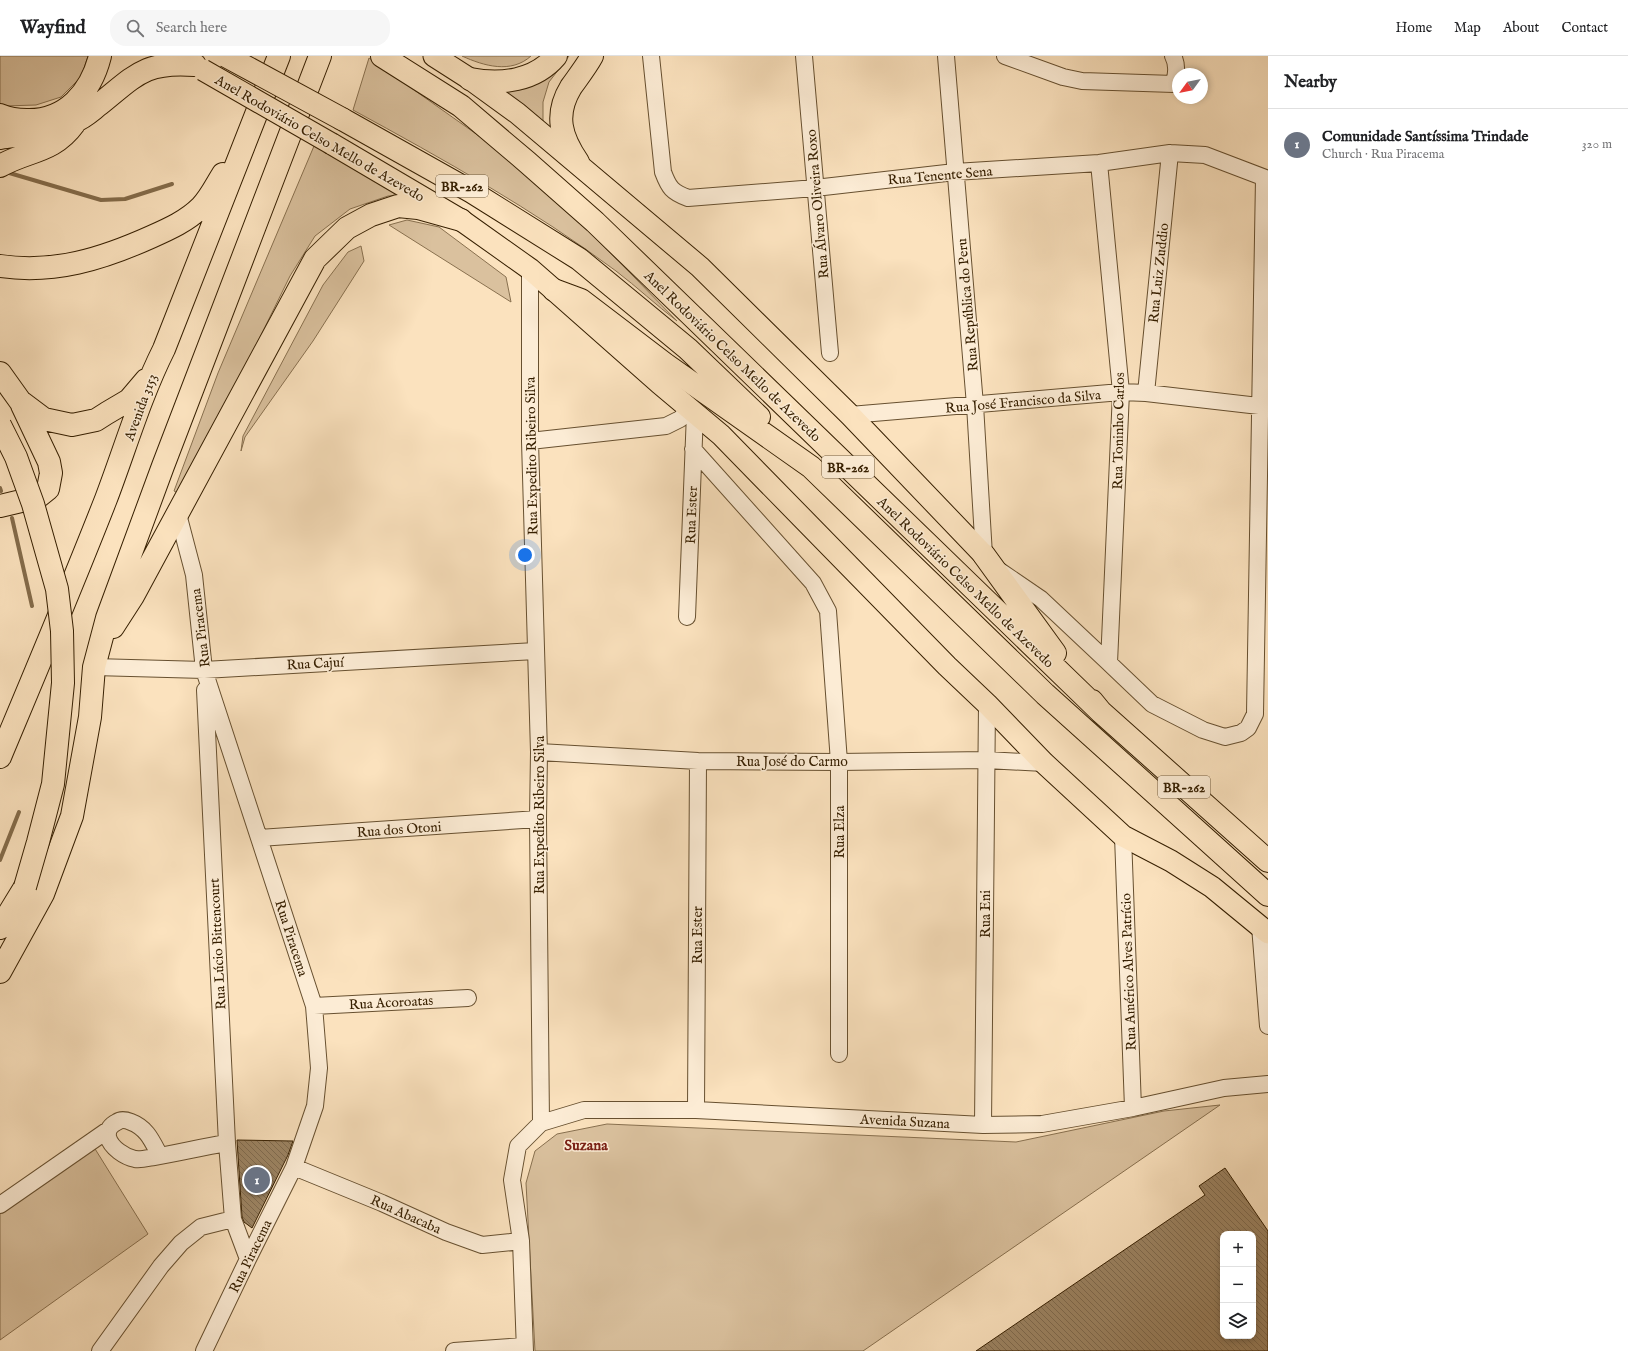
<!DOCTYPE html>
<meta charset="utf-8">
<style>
:root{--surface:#fff;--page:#f6f6f6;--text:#202124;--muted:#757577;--line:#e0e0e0;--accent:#1a73e8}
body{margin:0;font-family:"IM FELL English",serif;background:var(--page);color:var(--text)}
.controls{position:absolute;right:12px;bottom:12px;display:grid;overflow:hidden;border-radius:8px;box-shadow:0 2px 6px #0003}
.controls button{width:36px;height:36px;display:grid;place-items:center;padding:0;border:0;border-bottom:1px solid var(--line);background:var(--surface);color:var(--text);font:20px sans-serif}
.compass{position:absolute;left:1172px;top:12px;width:36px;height:36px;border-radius:50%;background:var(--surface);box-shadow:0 2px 6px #0003;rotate:237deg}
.you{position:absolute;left:525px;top:499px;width:14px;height:14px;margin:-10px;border:3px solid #fff;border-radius:50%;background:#1a73e8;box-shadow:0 0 0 6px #1a73e833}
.badge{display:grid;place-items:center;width:26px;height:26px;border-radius:50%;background:var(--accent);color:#fff;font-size:13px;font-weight:700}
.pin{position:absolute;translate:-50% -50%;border:2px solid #fff;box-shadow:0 1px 4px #0006}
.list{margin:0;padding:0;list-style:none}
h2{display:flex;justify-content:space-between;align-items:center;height:52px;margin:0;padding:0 16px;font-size:17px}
h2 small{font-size:13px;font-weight:400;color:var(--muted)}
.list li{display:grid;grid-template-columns:26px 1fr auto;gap:12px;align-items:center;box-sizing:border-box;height:72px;padding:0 16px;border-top:1px solid var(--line)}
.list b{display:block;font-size:15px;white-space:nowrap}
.list p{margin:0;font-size:13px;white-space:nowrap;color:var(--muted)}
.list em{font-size:13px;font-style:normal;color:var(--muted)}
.icon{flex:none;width:22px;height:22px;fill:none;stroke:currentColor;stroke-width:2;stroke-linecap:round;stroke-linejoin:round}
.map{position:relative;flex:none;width:1268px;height:1295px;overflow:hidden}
header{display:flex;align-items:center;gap:24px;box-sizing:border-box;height:56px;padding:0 20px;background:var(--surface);border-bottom:1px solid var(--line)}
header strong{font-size:19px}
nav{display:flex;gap:22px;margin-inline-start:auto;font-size:14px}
.search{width:280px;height:36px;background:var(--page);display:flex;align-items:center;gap:10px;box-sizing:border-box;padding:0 14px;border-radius:16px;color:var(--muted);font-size:15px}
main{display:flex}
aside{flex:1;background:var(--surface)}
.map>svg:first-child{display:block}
.green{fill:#dac19e;stroke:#88704f}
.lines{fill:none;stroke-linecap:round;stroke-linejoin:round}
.stream{stroke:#846c4b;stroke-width:4}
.building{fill:url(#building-back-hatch);stroke:#361f00;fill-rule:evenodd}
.minor-casing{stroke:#675030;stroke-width:18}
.major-casing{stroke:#361f00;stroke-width:23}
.highway-casing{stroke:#361f00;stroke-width:24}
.minor{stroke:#fcecd5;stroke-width:16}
.major{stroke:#fbe2be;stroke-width:21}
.highway{stroke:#fbe2be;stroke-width:22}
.major-bridge-casing{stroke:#361f00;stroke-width:23;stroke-linecap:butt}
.highway-bridge-casing{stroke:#361f00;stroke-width:24;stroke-linecap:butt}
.major-bridge{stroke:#fbe2be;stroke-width:21}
.highway-bridge{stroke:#fbe2be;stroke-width:22}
.labels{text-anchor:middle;stroke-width:3;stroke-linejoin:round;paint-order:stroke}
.shield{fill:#fcecd5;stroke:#715c40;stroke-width:1}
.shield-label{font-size:13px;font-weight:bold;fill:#361f00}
.street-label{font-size:14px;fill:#361f00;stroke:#fcecd5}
.neighbourhood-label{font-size:15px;font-weight:bold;fill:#7a1f14;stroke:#fcecd5}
</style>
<header>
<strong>Wayfind</strong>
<div class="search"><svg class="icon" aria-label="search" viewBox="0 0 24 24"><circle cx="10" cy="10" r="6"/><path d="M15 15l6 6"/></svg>Search here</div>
<nav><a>Home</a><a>Map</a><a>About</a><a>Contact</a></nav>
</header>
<main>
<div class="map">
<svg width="1268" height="1295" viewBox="0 0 1268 1295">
<defs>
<pattern id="building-back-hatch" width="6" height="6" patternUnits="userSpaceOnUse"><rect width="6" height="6" fill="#9c8463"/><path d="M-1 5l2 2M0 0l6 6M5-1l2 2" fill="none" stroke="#806b4f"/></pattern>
</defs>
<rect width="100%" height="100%" fill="#fbe2be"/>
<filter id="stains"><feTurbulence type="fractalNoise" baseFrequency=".005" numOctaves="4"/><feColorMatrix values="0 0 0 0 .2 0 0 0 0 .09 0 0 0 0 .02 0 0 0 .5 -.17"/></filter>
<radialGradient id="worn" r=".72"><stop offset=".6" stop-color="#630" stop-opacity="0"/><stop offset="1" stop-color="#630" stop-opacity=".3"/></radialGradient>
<!-- green -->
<path class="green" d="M0 0H88L81 21 61 41 36 49 4 50 0 48Z
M462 0H531C511 18 484 10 462 0Z
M563 0H569L549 26 543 46V66L503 34Z
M369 2 503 97 593 179 677 265C656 249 637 231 616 215 534 154 443 103 353 54Z
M314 90 411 139 388 140 350 153 315 180 290 220 238 326 178 437 174 435 218 317Z
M407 164 439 171 506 221 511 246 389 169Z
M361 190 364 205 313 285 245 381 241 395 243 380 323 229 348 196Z
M1220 1049 863 1295H535L526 1127 535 1095 557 1078 607 1068 1016 1086 1164 1055Z
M92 1088 148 1178 0 1284V1156Z"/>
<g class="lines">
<!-- stream -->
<path class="stream" d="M6 116 101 144 125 143 172 128
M0 432 1 435
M12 462 32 550
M0 804 19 756"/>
</g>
<!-- building -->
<path class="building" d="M237 1084 293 1085 288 1099 252 1172 244 1166 242 1161Z
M1225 1112 1268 1175V1295H976L1205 1139 1199 1130ZM1223 1178H1253V1280H1223Z"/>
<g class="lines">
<!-- minor casing -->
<g class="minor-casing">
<path id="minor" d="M651 0 663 116C669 132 672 136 688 142L815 132 955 116 1099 107 1170 97 1205 99 1268 123
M804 0 830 297
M946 0 975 349 984 499
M1005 0 1063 21 1082 25 1174 28C1176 19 1178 9 1173 0
M1099 107 1121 336 1109 607 1152 648 1203 674 1225 681 1241 677 1248 672 1255 658 1264 122
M1146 337 1170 97
M850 359 1121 336 1146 337 1268 351
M530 385 666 370 680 363 690 353
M693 393 813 527 828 555 839 706V998
M178 458 194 519 204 614 314 950 319 1012 315 1050 294 1111 248 1203 204 1295
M1000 515 1041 543 1109 607
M687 561 695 357
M94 611 204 614 536 595
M205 634 227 1087 233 1163 248 1203
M539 696 698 705 839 706 986 704 1044 707
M1123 780 1133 1052
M259 782 538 763
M1260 870 1268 970
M314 950 468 942
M696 1054 698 705
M541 1067 584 1054H696L983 1069 1042 1068 1133 1052 1224 1032 1268 1028
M983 1069 987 648
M160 1100C152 1085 147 1072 131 1066 126 1064 121 1063 117 1066 111 1069 107 1073 108 1081 111 1092 125 1101 135 1103 141 1104 148 1102 154 1101 178 1097 202 1091 227 1087
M294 1111 382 1147 446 1176 482 1189 521 1185
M0 1149 108 1074
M100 1295 161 1210 181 1187 201 1171 233 1163
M454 1295 524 1290
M525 1295 521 1185 512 1124 518 1090 541 1067 538 763 539 696 530 385V213"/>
</g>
<!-- major casing -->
<g class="major-casing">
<path id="major" d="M434 0 470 23 517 57 700 211 850 359 984 499
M332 88 461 164 530 213 554 234 659 327 721 379 947 610 987 648 1044 707 1123 780 1171 805 1212 831 1268 877"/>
</g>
<!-- highway casing -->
<g class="highway-casing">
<path id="highway" d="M382 0 461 50 527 106 595 166 1101 656
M470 23C501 29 535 25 556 0
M0 59C9 63 17 64 27 64 66 65 91 36 100 0
M342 63 472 136 579 203 688 293 759 361
M0 82C9 80 18 80 27 78 43 76 60 71 75 65 84 62 92 54 100 48 136 19 145 5 195 9
M578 106C561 81 554 59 571 31 578 21 586 11 592 0
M0 110C28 94 53 97 74 68
M0 210C54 218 102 203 151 181 169 173 187 165 201 151 210 142 216 129 223 118
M554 234 581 244 665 308 811 411 1045 638 1268 839
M0 317 20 345 44 363 72 369 96 364 107 357 129 344 146 324
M0 450 38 441 48 433 51 417 49 406 22 349
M984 499 1055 597
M113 571 133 540 315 203 347 172 371 159 398 150 418 152 461 164
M1092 645 1101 656 1268 805
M0 701C36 615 72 530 106 443 125 393 140 341 164 293L279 0
M0 872 25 831
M0 916 43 838 72 760 90 661 94 611 107 562 163 410 320 0"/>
</g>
<!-- minor -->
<use href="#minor" class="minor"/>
<!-- major -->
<use href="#major" class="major"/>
<!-- highway -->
<use href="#highway" class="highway"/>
<!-- major-bridge casing -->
<g class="major-bridge-casing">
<path id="major-bridge" d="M203 14 332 88"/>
</g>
<!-- highway-bridge casing -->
<g class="highway-bridge-casing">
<path id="highway-bridge" d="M226 0 342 63
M0 369 16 401 33 448 57 533 62 575 63 627 53 728 38 786 25 831"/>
</g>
<!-- major-bridge -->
<use href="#major-bridge" class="major-bridge"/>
<!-- highway-bridge -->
<use href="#highway-bridge" class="highway-bridge"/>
</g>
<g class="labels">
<!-- shield labels -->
<g class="shield">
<rect x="436" y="119" width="52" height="22" rx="3"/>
<rect x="822" y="400" width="52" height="22" rx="3"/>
<rect x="1158" y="720" width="52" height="22" rx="3"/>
</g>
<g class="shield-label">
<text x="462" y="135">BR-262</text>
<text x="848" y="416">BR-262</text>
<text x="1184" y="736">BR-262</text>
</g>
<!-- street labels -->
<g class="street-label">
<text transform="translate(320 82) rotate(30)" y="5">Anel Rodoviário Celso Mello de Azevedo</text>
<text transform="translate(940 119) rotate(-5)" y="5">Rua Tenente Sena</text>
<text transform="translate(817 148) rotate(-95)" y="5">Rua Álvaro Oliveira Roxo</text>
<text transform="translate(1158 217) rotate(-84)" y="5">Rua Luiz Zuddio</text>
<text transform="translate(967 249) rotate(-95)" y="5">Rua República do Peru</text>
<text transform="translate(733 300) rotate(44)" y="5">Anel Rodoviário Celso Mello de Azevedo</text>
<text transform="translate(1023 345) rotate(-5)" y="5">Rua José Francisco da Silva</text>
<text transform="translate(140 351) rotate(-70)" y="5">Avenida 3153</text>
<text transform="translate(1118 375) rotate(-89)" y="5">Rua Toninho Carlos</text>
<text transform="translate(531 400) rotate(-91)" y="5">Rua Expedito Ribeiro Silva</text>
<text transform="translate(691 459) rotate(-88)" y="5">Rua Ester</text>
<text transform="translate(966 526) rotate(44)" y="5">Anel Rodoviário Celso Mello de Azevedo</text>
<text transform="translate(200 572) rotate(-97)" y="5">Rua Piracema</text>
<text transform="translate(315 607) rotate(-3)" y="5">Rua Cajuí</text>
<text x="792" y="710">Rua José do Carmo</text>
<text transform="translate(539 759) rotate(-90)" y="5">Rua Expedito Ribeiro Silva</text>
<text transform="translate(399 773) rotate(-4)" y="5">Rua dos Otoni</text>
<text transform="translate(839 776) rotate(-90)" y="5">Rua Elza</text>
<text transform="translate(985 858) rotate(-90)" y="5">Rua Eni</text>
<text transform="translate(697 879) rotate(-90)" y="5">Rua Ester</text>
<text transform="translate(292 882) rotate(72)" y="5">Rua Piracema</text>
<text transform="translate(217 888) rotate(-93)" y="5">Rua Lúcio Bittencourt</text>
<text transform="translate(1128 916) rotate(-92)" y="5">Rua Américo Alves Patrício</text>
<text transform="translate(391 946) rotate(-3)" y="5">Rua Acoroatas</text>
<text transform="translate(905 1065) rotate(3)" y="5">Avenida Suzana</text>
<text transform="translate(406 1158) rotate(24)" y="5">Rua Abacaba</text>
<text transform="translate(250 1200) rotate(-64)" y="5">Rua Piracema</text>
</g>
<!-- neighbourhood labels -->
<g class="neighbourhood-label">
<text x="586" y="1094">Suzana</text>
</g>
</g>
<rect width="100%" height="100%" filter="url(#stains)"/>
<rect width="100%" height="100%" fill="url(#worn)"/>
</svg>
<div class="controls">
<button>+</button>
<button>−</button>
<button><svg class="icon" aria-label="layers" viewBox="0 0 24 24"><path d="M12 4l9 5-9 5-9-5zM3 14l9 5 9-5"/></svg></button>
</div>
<svg class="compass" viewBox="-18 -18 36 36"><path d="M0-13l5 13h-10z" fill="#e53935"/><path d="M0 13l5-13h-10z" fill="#757577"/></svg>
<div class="you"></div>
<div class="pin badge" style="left:257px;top:1124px;background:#6b7280">1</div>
</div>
<aside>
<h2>Nearby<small></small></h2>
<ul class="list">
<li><span class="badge" style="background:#6b7280">1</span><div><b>Comunidade Santíssima Trindade</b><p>Church · Rua Piracema</p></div><em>320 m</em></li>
</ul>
</aside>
</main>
